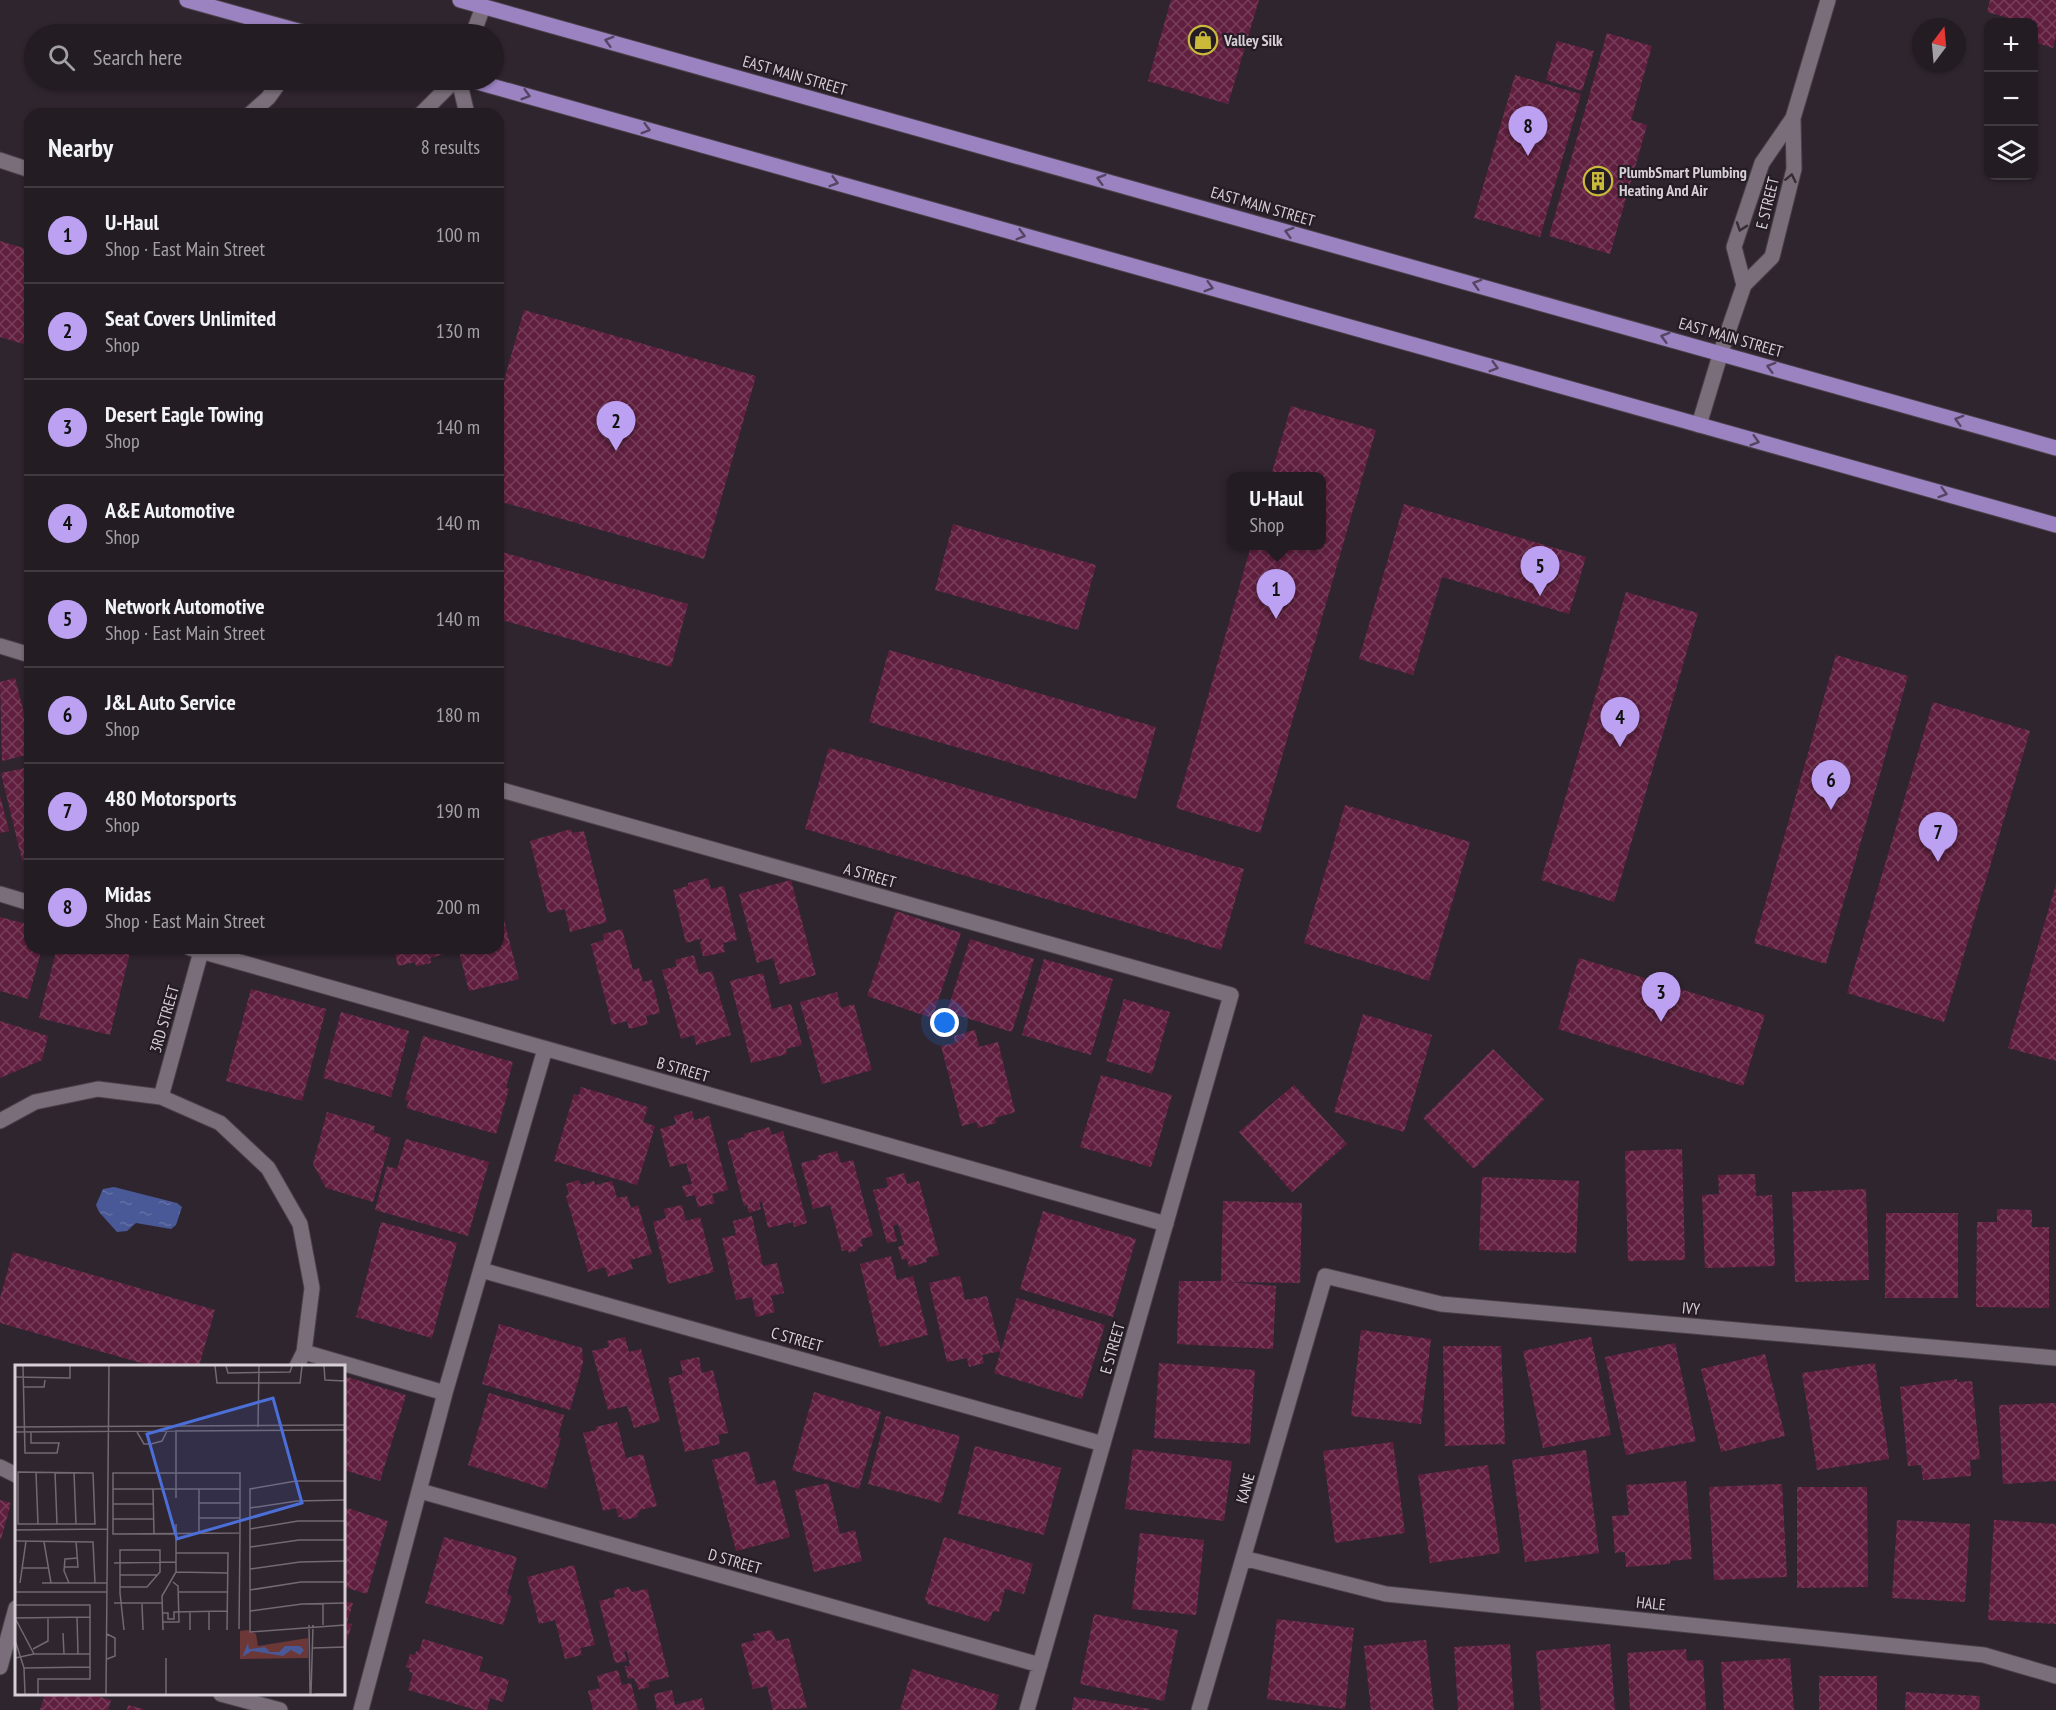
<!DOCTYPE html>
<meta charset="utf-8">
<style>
:root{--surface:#231c23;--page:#2b252b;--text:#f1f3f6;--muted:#a3a1a6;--line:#403a41;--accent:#bca0f2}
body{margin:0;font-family:"PT Sans Narrow",sans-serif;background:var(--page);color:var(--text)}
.controls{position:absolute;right:18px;top:18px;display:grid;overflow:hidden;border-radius:12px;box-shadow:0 2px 4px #0004}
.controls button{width:54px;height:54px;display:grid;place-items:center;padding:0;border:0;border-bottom:2px solid var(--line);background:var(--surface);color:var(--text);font:30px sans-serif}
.compass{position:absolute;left:1912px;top:18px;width:54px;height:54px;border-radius:50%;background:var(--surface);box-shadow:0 2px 4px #0004;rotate:16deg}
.you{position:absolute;left:945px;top:1023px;width:21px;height:21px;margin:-15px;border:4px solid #fff;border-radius:50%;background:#1a73e8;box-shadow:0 0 0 9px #1a73e833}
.badge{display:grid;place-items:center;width:39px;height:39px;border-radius:50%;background:var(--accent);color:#111;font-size:20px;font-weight:700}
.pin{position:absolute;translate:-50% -50px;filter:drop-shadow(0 2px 3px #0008)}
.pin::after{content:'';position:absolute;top:32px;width:21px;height:18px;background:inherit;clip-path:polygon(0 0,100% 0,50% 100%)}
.popup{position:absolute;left:1227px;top:472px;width:99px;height:78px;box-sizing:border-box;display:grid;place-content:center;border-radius:12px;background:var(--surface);filter:drop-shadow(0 2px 4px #0005);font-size:20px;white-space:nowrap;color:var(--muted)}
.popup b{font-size:22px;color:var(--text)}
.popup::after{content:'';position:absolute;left:50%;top:100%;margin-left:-12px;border:12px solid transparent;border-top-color:var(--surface)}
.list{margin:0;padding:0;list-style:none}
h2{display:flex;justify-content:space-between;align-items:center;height:78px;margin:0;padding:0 24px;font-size:26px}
h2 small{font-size:20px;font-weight:400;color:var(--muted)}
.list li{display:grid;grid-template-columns:39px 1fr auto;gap:18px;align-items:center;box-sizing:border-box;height:96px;padding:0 24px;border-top:2px solid var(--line)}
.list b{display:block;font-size:22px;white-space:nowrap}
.list p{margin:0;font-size:20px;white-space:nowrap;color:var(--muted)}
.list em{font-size:20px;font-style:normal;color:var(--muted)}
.icon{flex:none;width:33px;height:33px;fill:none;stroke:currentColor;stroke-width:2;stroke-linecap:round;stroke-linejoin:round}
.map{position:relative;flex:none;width:2056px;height:1710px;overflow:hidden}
.search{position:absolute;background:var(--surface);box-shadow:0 2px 4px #0004;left:24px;top:24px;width:480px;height:66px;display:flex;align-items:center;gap:15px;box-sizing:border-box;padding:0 21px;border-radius:33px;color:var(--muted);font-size:22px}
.panel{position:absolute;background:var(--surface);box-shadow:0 2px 4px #0004;left:24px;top:108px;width:480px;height:846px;border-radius:18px}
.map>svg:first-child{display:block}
.water{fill:url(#water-ripples)}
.building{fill:url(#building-cross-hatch)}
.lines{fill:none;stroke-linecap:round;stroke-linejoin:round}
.service-casing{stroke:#494048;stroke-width:17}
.primary-casing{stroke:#494048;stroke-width:17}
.service{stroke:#796e79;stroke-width:15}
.primary{stroke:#9b82c0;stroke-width:15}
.oneway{stroke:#544563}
.oneway2{stroke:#362c36}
.labels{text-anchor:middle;stroke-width:4.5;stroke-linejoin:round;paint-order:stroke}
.poi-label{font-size:16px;font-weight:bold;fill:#d6cfd5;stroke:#251c25;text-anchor:start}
.street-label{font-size:16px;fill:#d6cfd5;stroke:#251c25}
.inset-road{fill:none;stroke:#726971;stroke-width:1.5}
.view{fill:#4b6ed7;fill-opacity:0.15;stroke:#4b6ed7;stroke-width:3}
.inset-edge{fill:none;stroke:#d6cfd5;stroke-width:3}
</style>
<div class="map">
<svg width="2056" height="1710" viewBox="0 0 2056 1710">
<defs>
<pattern id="water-ripples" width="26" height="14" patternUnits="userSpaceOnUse" patternTransform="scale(1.5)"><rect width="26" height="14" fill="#495896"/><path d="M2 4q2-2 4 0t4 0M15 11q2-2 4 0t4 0" fill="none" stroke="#626fa4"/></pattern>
<pattern id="building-cross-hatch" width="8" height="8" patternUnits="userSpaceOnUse" patternTransform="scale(1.5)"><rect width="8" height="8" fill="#611f3f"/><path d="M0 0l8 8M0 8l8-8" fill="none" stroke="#773e5a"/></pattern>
</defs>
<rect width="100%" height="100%" fill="#2f252f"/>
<!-- water -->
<path class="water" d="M114 1187 177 1203 182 1207 176 1225 171 1229 136 1223 127 1231 117 1232 99 1212 96 1205 103 1189Z"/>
<!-- building -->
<path class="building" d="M1171 0H1259L1228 104 1148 81Z
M1990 0H2056V36L2053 48 2034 42V22H2008L2009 18 1987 12Z
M1607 33 1652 46 1631 120 1647 125 1610 254 1549 236Z
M1557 41 1594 51 1582 91 1546 80Z
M1515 75 1581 94 1540 237 1474 218Z
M0 241 30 250V346L0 337Z
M524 310 756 376 704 559 498 501V402Z
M1291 406 1376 430 1260 833 1176 808 1251 546H1321V476H1271Z
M1404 504 1586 557 1569 614 1442 577 1413 675 1359 659Z
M953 524 1096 565 1078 630 935 590Z
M498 551 688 604 671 667 498 619Z
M1626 592 1698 613 1614 902 1541 880Z
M889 650 1156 727 1136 799 869 722Z
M1836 655 1908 676 1826 964 1754 943Z
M15 678 30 737V754L2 761 0 682Z
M1933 702 2030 731 1944 1022 1847 993Z
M829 748 1244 869 1221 950 805 829Z
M30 767V864L22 860 1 773Z
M0 796 9 831 0 833Z
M1345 805 1470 842 1429 981 1304 943Z
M571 829 572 833 584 831 607 922 570 932 565 909 548 913 530 841Z
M708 878 711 889 724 886 737 940 723 943 725 952 707 956H703L700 942 702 941 701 939 686 943 673 890 688 886V883Z
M791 880 816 975 780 984 773 958 757 963 739 894Z
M2056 884V1061L2008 1048Z
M896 911 961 933 932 1018 867 996Z
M503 916 519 979 469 991 458 948H498V918Z
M0 917 30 925V948H42L28 999 0 991Z
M622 929 633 970 639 968 643 982 652 980 660 1013 646 1016 648 1024 629 1029 627 1021 612 1025 591 944 604 940 603 934Z
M970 939 1034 959 1012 1032 947 1012Z
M57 948H131L110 1035 39 1018Z
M394 948H447L448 953 430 958 431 963 416 966 415 962 398 966Z
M694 955 699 974 712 971 731 1035 696 1045 694 1035 681 1039 662 970 677 966 675 960Z
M1579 958 1765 1015 1743 1086 1558 1029Z
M1044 959 1113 979 1091 1055 1022 1035Z
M763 973 772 1009 791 1004 802 1045 786 1049 787 1054 751 1063 730 981Z
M251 989 326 1009 302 1101 226 1081Z
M837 992 841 1008 854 1004 872 1070 822 1084 800 1002Z
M1124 999 1170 1012 1152 1074 1106 1061Z
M341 1012 409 1031 391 1097 323 1078Z
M1363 1014 1432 1035 1404 1132 1334 1112Z
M0 1021 48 1036 42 1060 0 1078Z
M975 1030 979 1047 998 1042 1015 1112 995 1118 996 1123 978 1128 977 1122 962 1126 941 1046 955 1043 954 1036Z
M423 1036 513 1062 506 1088 509 1089 496 1134 406 1108 409 1101 405 1100Z
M1493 1049 1544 1100 1474 1169 1423 1118Z
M1101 1075 1172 1095 1151 1167 1080 1147Z
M1294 1085 1347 1144 1292 1192 1239 1132Z
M581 1087 648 1107 643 1122 655 1126 637 1185 554 1161 574 1094 579 1095Z
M692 1111 694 1120 709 1116 728 1190 712 1194 715 1203 698 1207 695 1195 686 1197 682 1186 692 1184 686 1163 670 1167 660 1129 676 1124 674 1116Z
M327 1112 375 1126 373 1132 391 1138 373 1202 326 1188 313 1164Z
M769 1127 772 1135 783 1131 807 1223 794 1227 793 1222 768 1228 762 1202H759L761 1209 749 1213 747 1205 744 1206 727 1141 744 1137V1134Z
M406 1139 489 1162 468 1236 375 1210 387 1166 397 1169Z
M1682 1149 1685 1260 1628 1261 1625 1151Z
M837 1151 841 1163 853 1160 873 1236 861 1239 863 1246 857 1248 858 1250 849 1253 848 1250 842 1251 830 1205 813 1209 801 1163 818 1159 817 1156Z
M904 1173 907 1184 919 1181 939 1255 926 1258 927 1262 909 1267 907 1259 902 1260 898 1247 904 1245 898 1224 893 1226 897 1241 887 1243 873 1190 888 1187 886 1178Z
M1755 1174 1756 1196 1772 1195 1775 1266 1705 1268 1702 1195 1719 1194 1718 1175Z
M1482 1177 1579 1181 1576 1253 1479 1250Z
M579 1180 581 1185 594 1181 595 1185 612 1181 617 1198 627 1196 631 1208 638 1205 652 1254 630 1260 633 1269 608 1277 605 1267 588 1272 566 1196 569 1194 566 1184Z
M1866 1189 1869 1280 1795 1282 1792 1192Z
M1223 1201 1302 1203 1300 1283 1230 1282 1276 1286 1273 1349 1177 1344 1179 1281H1221Z
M682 1205 686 1221 700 1217 714 1272 668 1284 653 1222 666 1218 664 1209Z
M1997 1209 2032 1210V1227H2049V1308L1976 1307 1977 1222H1997Z
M1043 1211 1136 1239 1113 1317 1020 1289Z
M1886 1213H1958V1298H1885Z
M752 1216 763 1266 777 1263 784 1293 771 1296 775 1312 756 1317 752 1297 736 1300 722 1238 736 1235 733 1221Z
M381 1222 457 1243 432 1338 356 1317Z
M13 1252 215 1310 199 1366H152L0 1323V1298Z
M891 1256 897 1280 913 1276 928 1335 880 1347 860 1264Z
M960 1276 965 1300 987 1296 1001 1351 982 1355 984 1363 969 1367 967 1358 947 1362 929 1283Z
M1017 1298 1105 1325 1082 1399 994 1373Z
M499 1324 582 1348 583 1363 570 1410 482 1384Z
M1361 1330 1431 1339 1421 1424 1351 1416Z
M625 1337 629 1352 641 1349 660 1421 634 1428 627 1406 608 1410 592 1351 609 1347 607 1341Z
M1591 1337 1611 1435 1543 1448 1523 1351Z
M1675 1343 1696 1441 1626 1455 1605 1357Z
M1443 1346H1501L1505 1444 1445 1446Z
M1765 1354 1785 1436 1721 1452 1701 1369Z
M699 1357 702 1373 713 1370 728 1433 718 1435 720 1444 685 1452 668 1378 683 1374 680 1361Z
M1159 1363 1255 1370 1250 1444 1154 1438Z
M1875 1363 1889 1459 1817 1470 1802 1373Z
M344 1376 406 1395 380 1481 344 1470Z
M1957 1379V1382L1972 1381 1980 1459 1970 1460 1971 1476 1923 1480 1921 1465 1908 1466 1900 1387Z
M814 1392 881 1412 859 1489 792 1470Z
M489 1393 564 1415 558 1437 561 1438 546 1489 468 1465Z
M2056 1403V1481L2003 1484 1999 1405Z
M886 1416 960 1436 941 1503 868 1484Z
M617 1422 626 1458 643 1454 657 1506 640 1510V1512L637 1513 638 1517 623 1520 622 1517H618L616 1508 603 1511 583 1433 596 1430V1427Z
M1393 1442 1405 1533 1335 1543 1323 1451Z
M975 1446 1061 1468 1044 1535 958 1514Z
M1133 1449 1232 1461 1224 1521 1125 1509Z
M1586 1450 1599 1553 1525 1562 1512 1460Z
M748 1451 757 1485 775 1480 790 1537 736 1551 712 1460Z
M1488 1465 1500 1553 1430 1563 1418 1475Z
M1686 1481 1692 1559 1670 1561V1564L1626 1567 1625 1552 1615 1553 1612 1516 1629 1515 1626 1485Z
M828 1483 840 1534 855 1530 862 1561 814 1572 795 1490Z
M1782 1484 1787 1577 1714 1580 1709 1487Z
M1797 1487H1867L1868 1587 1797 1588Z
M0 1500 11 1503 1 1539H0Z
M344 1507 388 1521 367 1594 344 1587Z
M1897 1520 1970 1524 1965 1602 1892 1598Z
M1994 1520 2056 1524V1624L1988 1620Z
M1140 1533 1204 1540 1196 1615 1132 1609Z
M444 1537 517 1557 507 1594 512 1596 503 1625 425 1603Z
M944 1537 1033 1564 1024 1594 1005 1589 999 1612 993 1611 989 1622 928 1604 925 1599Z
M574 1565 595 1645 580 1648 582 1655 565 1659 555 1620 539 1624 527 1577Z
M628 1587 632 1592 647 1589 669 1677 648 1682 649 1687 639 1690 634 1678 628 1679 625 1666H630L627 1651 624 1652 627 1661 615 1663 599 1601 615 1597 614 1590Z
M344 1601 353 1603 347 1623 352 1624 344 1650Z
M1094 1614 1178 1630 1164 1701 1080 1684Z
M1277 1619 1354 1628 1345 1709 1267 1699Z
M772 1630 776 1641 789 1638 807 1708 773 1710 767 1686 753 1689 741 1644 755 1640 753 1634Z
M423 1639 483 1657 479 1671 509 1680 503 1702 490 1698 487 1710H476L408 1690 413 1673 409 1672 410 1668 406 1667 410 1654 415 1655 416 1651 419 1652Z
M1426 1640 1434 1710H1371L1364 1646Z
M1510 1644 1514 1710H1458L1454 1647Z
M1610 1644 1615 1710H1541L1536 1651Z
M1686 1649 1687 1661 1703 1660 1706 1710H1630L1627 1653Z
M1790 1658 1794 1710H1724L1721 1662Z
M912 1669 999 1695 995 1710H900Z
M618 1670 622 1685 631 1683 638 1710H593L588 1691 600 1688 597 1676Z
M1819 1676H1877V1710H1819Z
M672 1690 675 1705 702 1698 705 1710H657L654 1694Z
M1906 1692 1980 1696 1979 1710H1905Z
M45 1694H96L97 1696 111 1700 108 1710H40Z
M1074 1697 1150 1709V1710H1072Z
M128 1705 143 1709V1710H127Z"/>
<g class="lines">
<!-- service casing -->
<g class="service-casing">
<path id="service" d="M473 34 483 7
M459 80 467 114
M250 114 268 98 281 80
M421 114 455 80
M0 160 30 170
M1744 285 1734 247 1762 163 1793 118
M1699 425 1721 352 1744 285 1772 257 1794 169 1793 118 1828 0
M0 646 30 655
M498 789 1231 995 1027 1710
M0 894 30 903
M190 948 1166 1224
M161 1097 202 948
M0 1121 35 1102 98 1089 161 1097 220 1123 268 1168 300 1224 312 1288 304 1352 297 1366
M481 1270 1103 1444
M304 1352 445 1393
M0 1467 16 1475
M420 1491 1040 1665
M1243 1558 1386 1594 1984 1655 2056 1676
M0 1667 16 1608
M221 1694 280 1710
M361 1710 445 1393 545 1049
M1199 1710 1325 1276 1441 1304 2056 1358"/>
</g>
<!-- primary casing -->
<g class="primary-casing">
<path id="primary" d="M187 0 309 34
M460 0 2056 448
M470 80 2056 525"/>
</g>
<!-- service -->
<use href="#service" class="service"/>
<!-- primary -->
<use href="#primary" class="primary"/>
</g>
<!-- one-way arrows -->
<defs><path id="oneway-chevron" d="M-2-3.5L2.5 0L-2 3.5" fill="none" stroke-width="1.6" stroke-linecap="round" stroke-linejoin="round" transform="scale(1.5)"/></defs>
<g class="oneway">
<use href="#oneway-chevron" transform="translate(609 41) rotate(-164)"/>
<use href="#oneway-chevron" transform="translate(526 95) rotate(16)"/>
<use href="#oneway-chevron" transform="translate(646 129) rotate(16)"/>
<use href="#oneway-chevron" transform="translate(1101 179) rotate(-164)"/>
<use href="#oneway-chevron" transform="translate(834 182) rotate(16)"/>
<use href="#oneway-chevron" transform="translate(1289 232) rotate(-164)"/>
<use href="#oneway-chevron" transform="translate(1021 235) rotate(16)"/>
<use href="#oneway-chevron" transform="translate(1477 284) rotate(-164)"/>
<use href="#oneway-chevron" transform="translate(1209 287) rotate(16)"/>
<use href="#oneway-chevron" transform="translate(1665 337) rotate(-164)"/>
<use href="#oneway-chevron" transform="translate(1494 367) rotate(16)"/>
<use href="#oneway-chevron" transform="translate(1771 367) rotate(-164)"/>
<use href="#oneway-chevron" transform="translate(1959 420) rotate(-164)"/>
<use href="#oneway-chevron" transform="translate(1755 441) rotate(16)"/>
<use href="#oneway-chevron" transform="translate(1943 493) rotate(16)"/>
</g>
<g class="oneway2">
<use href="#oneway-chevron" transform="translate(1791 178) rotate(-78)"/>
<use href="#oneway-chevron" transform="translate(1741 227) rotate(109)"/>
</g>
<!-- icons -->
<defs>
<g id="shop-ring" transform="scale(1.5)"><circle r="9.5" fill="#251c25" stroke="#c9ba3a" stroke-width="1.5"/><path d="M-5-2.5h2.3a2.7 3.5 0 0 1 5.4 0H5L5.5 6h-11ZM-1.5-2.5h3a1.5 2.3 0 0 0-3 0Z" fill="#c9ba3a"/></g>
<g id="building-ring" transform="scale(1.5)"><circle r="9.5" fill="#251c25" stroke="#c9ba3a" stroke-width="1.5"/><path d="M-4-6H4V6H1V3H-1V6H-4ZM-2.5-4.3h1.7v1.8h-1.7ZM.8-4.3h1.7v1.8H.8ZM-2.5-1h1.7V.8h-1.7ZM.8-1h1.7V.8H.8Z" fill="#c9ba3a"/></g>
</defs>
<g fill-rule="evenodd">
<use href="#shop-ring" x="1203" y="40"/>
<use href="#building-ring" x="1598" y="181"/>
</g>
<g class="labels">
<!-- poi labels -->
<g class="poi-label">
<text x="1224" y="46">Valley Silk</text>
<text x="1619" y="178">PlumbSmart Plumbing<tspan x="1619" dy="18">Heating And Air</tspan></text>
</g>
<!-- street labels -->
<g class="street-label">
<text transform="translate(795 75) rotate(16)" y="6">EAST MAIN STREET</text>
<text transform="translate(1767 203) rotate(-76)" y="6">E STREET</text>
<text transform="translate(1263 206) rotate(16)" y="6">EAST MAIN STREET</text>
<text transform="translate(1731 337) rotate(16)" y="6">EAST MAIN STREET</text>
<text transform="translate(870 875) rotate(16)" y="6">A STREET</text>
<text transform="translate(164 1019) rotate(-74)" y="6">3RD STREET</text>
<text transform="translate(683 1069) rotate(16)" y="6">B STREET</text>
<text transform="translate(1691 1308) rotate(5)" y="6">IVY</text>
<text transform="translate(797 1339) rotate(16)" y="6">C STREET</text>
<text transform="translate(1112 1348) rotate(-74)" y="6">E STREET</text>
<text transform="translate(1245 1488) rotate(-74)" y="6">KANE</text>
<text transform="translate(735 1561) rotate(16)" y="6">D STREET</text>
<text transform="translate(1651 1603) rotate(6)" y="6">HALE</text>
</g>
</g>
<!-- overview -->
<g transform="translate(15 1365)">
<rect width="330" height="330" fill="#2f252f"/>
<path d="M233 265 241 269 243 281 293 273V293L225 294V266Z" fill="#6b3737"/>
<path d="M233 278 234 284 250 282 255 287H264L270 281H285L289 285 285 290 276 285 268 291 237 286 227 292Z" fill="#495896"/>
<path class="inset-road" d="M8 1 10 88H42L44 78H16V67M200 1 202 18H285L287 1M211 1 213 8 275 7 277 1M309 1 310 15 330 16M0 12 55 13V1M8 22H29L30 15M0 62 330 60M243 62 244 1M0 67 330 65M122 67 129 79H136L147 76 152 66M3 107 78 108 80 159H3ZM21 107 23 159M40 107 42 159M59 107 61 159M98 108H225V168L98 169ZM330 116H281L235 124V267L330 260M161 123V66M98 124H225M138 124 139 169M184 124V169M161 133V65M184 138H225M98 139H138M235 143 282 136 330 135M184 153H225M98 154H139M235 164 283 156H330M0 165 92 164M0 176 78 177 80 218M29 177 36 218M235 182 284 175H330M161 188H213L212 265M99 198 161 197M50 202H63L61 176M8 203H33M235 204 285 197 330 196M161 207 213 208M105 210H142M5 218 11 176M27 218H92M54 218 49 206 50 194 63 193M105 222H132L145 207V185H105V228L109 265M235 225 286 217H330M0 227H92M164 227H213M99 238H147M127 239 128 265M308 239V260M0 240H75V314H23V329M175 246V265M194 246V265M235 246 287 239 330 238M148 248H153V254H159V247L212 246M62 252 63 289M0 253 75 252M0 253 19 289M148 257H164L163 221 158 217M294 260 295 329M224 264 225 168M148 265 147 231 161 207V159M48 268 49 289M0 275 9 303 75 302M298 283 330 282M18 284 33 276V252M0 293 19 289H75M92 294 100 291V273L92 269M9 303 10 329M91 329 94 1M151 329V293M296 329 298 260M300 329H330"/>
<path class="view" d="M258 33 287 138 162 174 132 69Z"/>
<rect width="330" height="330" class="inset-edge"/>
</g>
</svg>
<div class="controls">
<button>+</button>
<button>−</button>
<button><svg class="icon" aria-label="layers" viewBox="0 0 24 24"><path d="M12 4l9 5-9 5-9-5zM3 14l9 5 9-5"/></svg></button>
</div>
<svg class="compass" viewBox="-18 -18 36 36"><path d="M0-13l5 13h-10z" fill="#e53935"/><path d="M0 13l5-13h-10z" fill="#a3a1a6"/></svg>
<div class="you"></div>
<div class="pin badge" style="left:1276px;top:619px">1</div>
<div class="popup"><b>U-Haul</b>Shop</div>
<div class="pin badge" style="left:616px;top:451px">2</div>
<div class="pin badge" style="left:1661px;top:1022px">3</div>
<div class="pin badge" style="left:1620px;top:747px">4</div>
<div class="pin badge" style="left:1540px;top:596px">5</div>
<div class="pin badge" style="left:1831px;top:810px">6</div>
<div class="pin badge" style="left:1938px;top:862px">7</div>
<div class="pin badge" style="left:1528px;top:156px">8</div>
<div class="search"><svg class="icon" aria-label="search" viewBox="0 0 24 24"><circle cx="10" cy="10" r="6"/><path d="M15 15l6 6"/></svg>Search here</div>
<section class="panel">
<h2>Nearby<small>8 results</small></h2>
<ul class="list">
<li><span class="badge">1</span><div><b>U-Haul</b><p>Shop · East Main Street</p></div><em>100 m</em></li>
<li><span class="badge">2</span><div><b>Seat Covers Unlimited</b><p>Shop</p></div><em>130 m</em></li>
<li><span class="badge">3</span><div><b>Desert Eagle Towing</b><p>Shop</p></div><em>140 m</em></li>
<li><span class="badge">4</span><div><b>A&amp;E Automotive</b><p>Shop</p></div><em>140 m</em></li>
<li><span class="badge">5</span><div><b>Network Automotive</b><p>Shop · East Main Street</p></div><em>140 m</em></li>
<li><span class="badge">6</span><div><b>J&amp;L Auto Service</b><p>Shop</p></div><em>180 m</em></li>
<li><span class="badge">7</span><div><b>480 Motorsports</b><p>Shop</p></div><em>190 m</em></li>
<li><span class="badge">8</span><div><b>Midas</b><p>Shop · East Main Street</p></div><em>200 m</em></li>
</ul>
</section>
</div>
